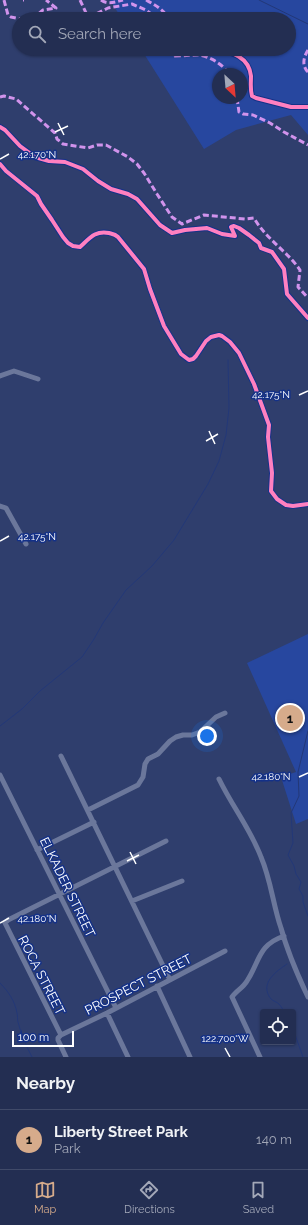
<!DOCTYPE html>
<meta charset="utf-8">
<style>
:root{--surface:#232e52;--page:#2f3a5c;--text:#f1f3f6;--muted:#a3a8b8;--line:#404a69;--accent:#d6ab8b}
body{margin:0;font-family:Raleway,sans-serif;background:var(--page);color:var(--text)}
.controls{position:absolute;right:12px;bottom:12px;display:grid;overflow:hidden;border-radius:4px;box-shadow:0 1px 3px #0004}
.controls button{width:36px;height:36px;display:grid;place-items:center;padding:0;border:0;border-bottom:1px solid var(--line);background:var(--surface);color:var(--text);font:20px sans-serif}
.compass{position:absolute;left:212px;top:68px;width:36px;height:36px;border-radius:50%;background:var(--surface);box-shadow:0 1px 3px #0004;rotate:154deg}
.scale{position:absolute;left:12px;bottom:10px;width:62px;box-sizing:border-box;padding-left:4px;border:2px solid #fff;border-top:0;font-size:11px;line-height:14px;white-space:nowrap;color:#fff;-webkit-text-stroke:3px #143188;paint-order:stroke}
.you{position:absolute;left:207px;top:736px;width:14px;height:14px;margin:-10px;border:3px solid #fff;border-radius:50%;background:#1a73e8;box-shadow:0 0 0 6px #1a73e833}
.badge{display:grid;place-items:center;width:26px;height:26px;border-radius:50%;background:var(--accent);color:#111;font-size:13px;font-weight:700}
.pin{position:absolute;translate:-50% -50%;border:2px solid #fff;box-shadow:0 1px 4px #0006}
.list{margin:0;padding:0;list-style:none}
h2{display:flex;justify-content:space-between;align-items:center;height:52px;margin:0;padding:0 16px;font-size:17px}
h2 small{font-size:13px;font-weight:400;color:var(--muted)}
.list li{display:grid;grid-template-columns:26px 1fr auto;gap:12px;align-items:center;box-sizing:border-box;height:60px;padding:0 16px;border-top:1px solid var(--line)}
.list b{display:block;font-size:15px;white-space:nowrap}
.list p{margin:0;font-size:13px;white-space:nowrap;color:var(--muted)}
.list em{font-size:13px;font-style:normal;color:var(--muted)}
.icon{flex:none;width:22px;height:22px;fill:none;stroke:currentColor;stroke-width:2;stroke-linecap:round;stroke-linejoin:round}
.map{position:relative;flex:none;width:308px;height:1057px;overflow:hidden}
.search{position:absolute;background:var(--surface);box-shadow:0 1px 3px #0004;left:12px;right:12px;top:12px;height:44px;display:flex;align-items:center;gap:10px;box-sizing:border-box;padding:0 14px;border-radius:22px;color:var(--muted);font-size:15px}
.sheet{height:112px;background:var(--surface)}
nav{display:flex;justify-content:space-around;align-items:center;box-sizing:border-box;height:56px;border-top:1px solid var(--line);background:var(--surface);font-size:11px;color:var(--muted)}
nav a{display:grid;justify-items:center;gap:2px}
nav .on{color:var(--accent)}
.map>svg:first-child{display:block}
.green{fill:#27479f;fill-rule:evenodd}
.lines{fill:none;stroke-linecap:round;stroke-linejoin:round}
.stream{stroke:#233878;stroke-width:1}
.minor{stroke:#6b779b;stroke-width:5}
.quiet{stroke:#d193ec;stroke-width:3;stroke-dasharray:6 3;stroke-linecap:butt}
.cycleway-casing{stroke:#143188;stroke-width:6}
.cycleway{stroke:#ff80c0;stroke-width:4}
.ticks{fill:none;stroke:#fff;stroke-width:1.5}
.labels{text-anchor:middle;stroke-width:3;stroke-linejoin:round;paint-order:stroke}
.street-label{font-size:13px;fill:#fff;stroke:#143188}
.ticks-label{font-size:10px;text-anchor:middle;fill:#fff;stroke:#143188;stroke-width:3;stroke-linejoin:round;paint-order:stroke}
</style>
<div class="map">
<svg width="308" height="1057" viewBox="0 0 308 1057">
<rect width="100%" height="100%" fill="#2f3e6d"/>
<!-- green -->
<path class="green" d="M110 0H308V135L291 115 236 130 204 149 141 49H289V19H122ZM218 74H242V98H218Z
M308 634V819L296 824 281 777 296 772 247 663Z"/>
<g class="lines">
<!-- stream -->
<path class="stream" d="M259 0 308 24
M0 726 22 709 40 691 82 657 94 639 103 623 126 590 152 566 174 540 208 484 219 461 226 435 229 408 228 360
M308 731 298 772 299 796 291 813 293 843 288 855 294 866 296 874 301 882 299 889 303 896V902L308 916
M0 983C8 991 15 1001 17 1013 18 1016 17 1019 18 1022 21 1034 26 1046 32 1057
M285 1012C283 1010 281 1006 279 1004 277 1002 273 1001 271 999 259 984 275 972 287 964
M293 1029 303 1057"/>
<!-- minor -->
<path class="minor" d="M0 164 6 171 37 196 41 204 52 220 63 237 68 243 73 246 80 247C89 239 95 230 109 233 113 234 115 234 118 237L144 269 150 289 164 326 181 354 189 360 193 359 196 356 206 341 211 337 219 335 222 336 230 342 239 353 254 384 269 425 268 437 272 473 271 491 277 499 286 505 293 506 308 504
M0 376 14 371 38 379
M0 506 6 508 26 544
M61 756 170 980
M0 775 116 1008
M219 779C232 806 251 830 261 857 271 880 273 905 281 928 287 950 298 976 308 997
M88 810 138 785 143 777 145 764 148 759 158 754 170 741 176 737 183 735H192L200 732 216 717 225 713
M37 850 94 822
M132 901 182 881
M157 986 190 1057
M107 1013 128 1057
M61 1035 5 923 8 920 166 841
M61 1035 107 1013 225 951
M61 1035 58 1038V1040L66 1057
M260 1057 232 997C236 991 243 988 247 981 260 961 258 945 284 936"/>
<!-- quiet -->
<path class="quiet" d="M4 0 8 15 11 17 21 19
M23 0H24
M80 0 87 15 92 16 108 8 132 4 146 10 158 19
M101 0C108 5 115 2 123 0
M146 0C155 5 163 9 169 19
M32 19 43 10 56 8 46 0
M169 49 175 56C183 56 190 55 198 55 209 56 223 64 229 74
M183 49H187
M308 50C303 58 302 66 308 72
M0 97 4 96 16 99 55 133 57 139 63 144 88 148 97 145H106L128 157 137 164 144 173 157 194 172 217 182 224 204 215 245 219 254 218C266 239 287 251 300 270L298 287 308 298
M237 98 239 112 243 114 253 115 270 123 284 132 308 145"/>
<!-- cycleway casing -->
<g class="cycleway-casing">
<path id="cycleway" d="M216 49C232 52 249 57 251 76 251 83 250 89 252 96L256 98 291 107H308
M0 127 5 130 20 146 35 157 49 161 65 162 83 169 98 181 111 189 128 194 137 199 160 225 172 233 185 230 207 228 222 234 235 236 231 227 234 226 239 228 249 235 259 243 261 248 272 252 284 269 287 294 308 318
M0 164 6 171 37 196 41 204 52 220 63 237 68 243 73 246 80 247C89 239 95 230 109 233 113 234 115 234 118 237L144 269 150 289 164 326 181 354 189 360 193 359 196 356 206 341 211 337 219 335 222 336 230 342 239 353 254 384 269 425 268 437 272 473 271 491 277 499 286 505 293 506 308 504"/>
</g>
<!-- cycleway -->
<use href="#cycleway" class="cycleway"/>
</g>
<!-- ticks -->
<path class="ticks" d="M58 123 64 135M55 132 68 126M0 159 9 154M299 395 308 391M209 431 215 444M206 441 218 434M0 541 9 536M299 777 308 773M130 852 136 864M127 861 139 855M0 923 9 918M225 1048 230 1057"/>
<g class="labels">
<!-- street labels -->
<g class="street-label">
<text transform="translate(68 887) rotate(64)" y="5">ELKADER STREET</text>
<text transform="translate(42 975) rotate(63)" y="5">ROCA STREET</text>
<text transform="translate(138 984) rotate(-27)" y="5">PROSPECT STREET</text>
</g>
</g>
<g class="ticks-label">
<text x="37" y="158">42.170°N</text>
<text x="271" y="398">42.175°N</text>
<text x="37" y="540">42.175°N</text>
<text x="271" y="780">42.180°N</text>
<text x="37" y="922">42.180°N</text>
<text x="225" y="1042">122.700°W</text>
</g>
</svg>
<div class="controls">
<button><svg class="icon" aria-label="locate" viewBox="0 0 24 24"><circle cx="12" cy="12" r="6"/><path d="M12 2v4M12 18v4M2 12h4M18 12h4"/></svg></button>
</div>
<svg class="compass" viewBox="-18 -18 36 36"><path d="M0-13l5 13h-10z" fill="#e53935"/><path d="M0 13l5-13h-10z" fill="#a3a8b8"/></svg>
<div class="scale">100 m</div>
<div class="you"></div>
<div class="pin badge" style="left:290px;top:718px">1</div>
<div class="search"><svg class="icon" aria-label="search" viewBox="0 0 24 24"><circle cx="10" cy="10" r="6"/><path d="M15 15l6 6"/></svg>Search here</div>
</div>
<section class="sheet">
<h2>Nearby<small></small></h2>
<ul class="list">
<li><span class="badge">1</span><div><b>Liberty Street Park</b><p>Park</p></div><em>140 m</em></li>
</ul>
</section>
<nav>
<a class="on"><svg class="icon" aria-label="map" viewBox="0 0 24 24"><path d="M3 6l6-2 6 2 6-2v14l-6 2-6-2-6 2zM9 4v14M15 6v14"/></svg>Map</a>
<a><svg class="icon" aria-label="directions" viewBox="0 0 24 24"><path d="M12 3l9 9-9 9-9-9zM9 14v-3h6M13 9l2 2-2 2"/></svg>Directions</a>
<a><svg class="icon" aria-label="saved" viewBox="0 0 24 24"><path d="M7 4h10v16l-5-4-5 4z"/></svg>Saved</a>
</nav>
